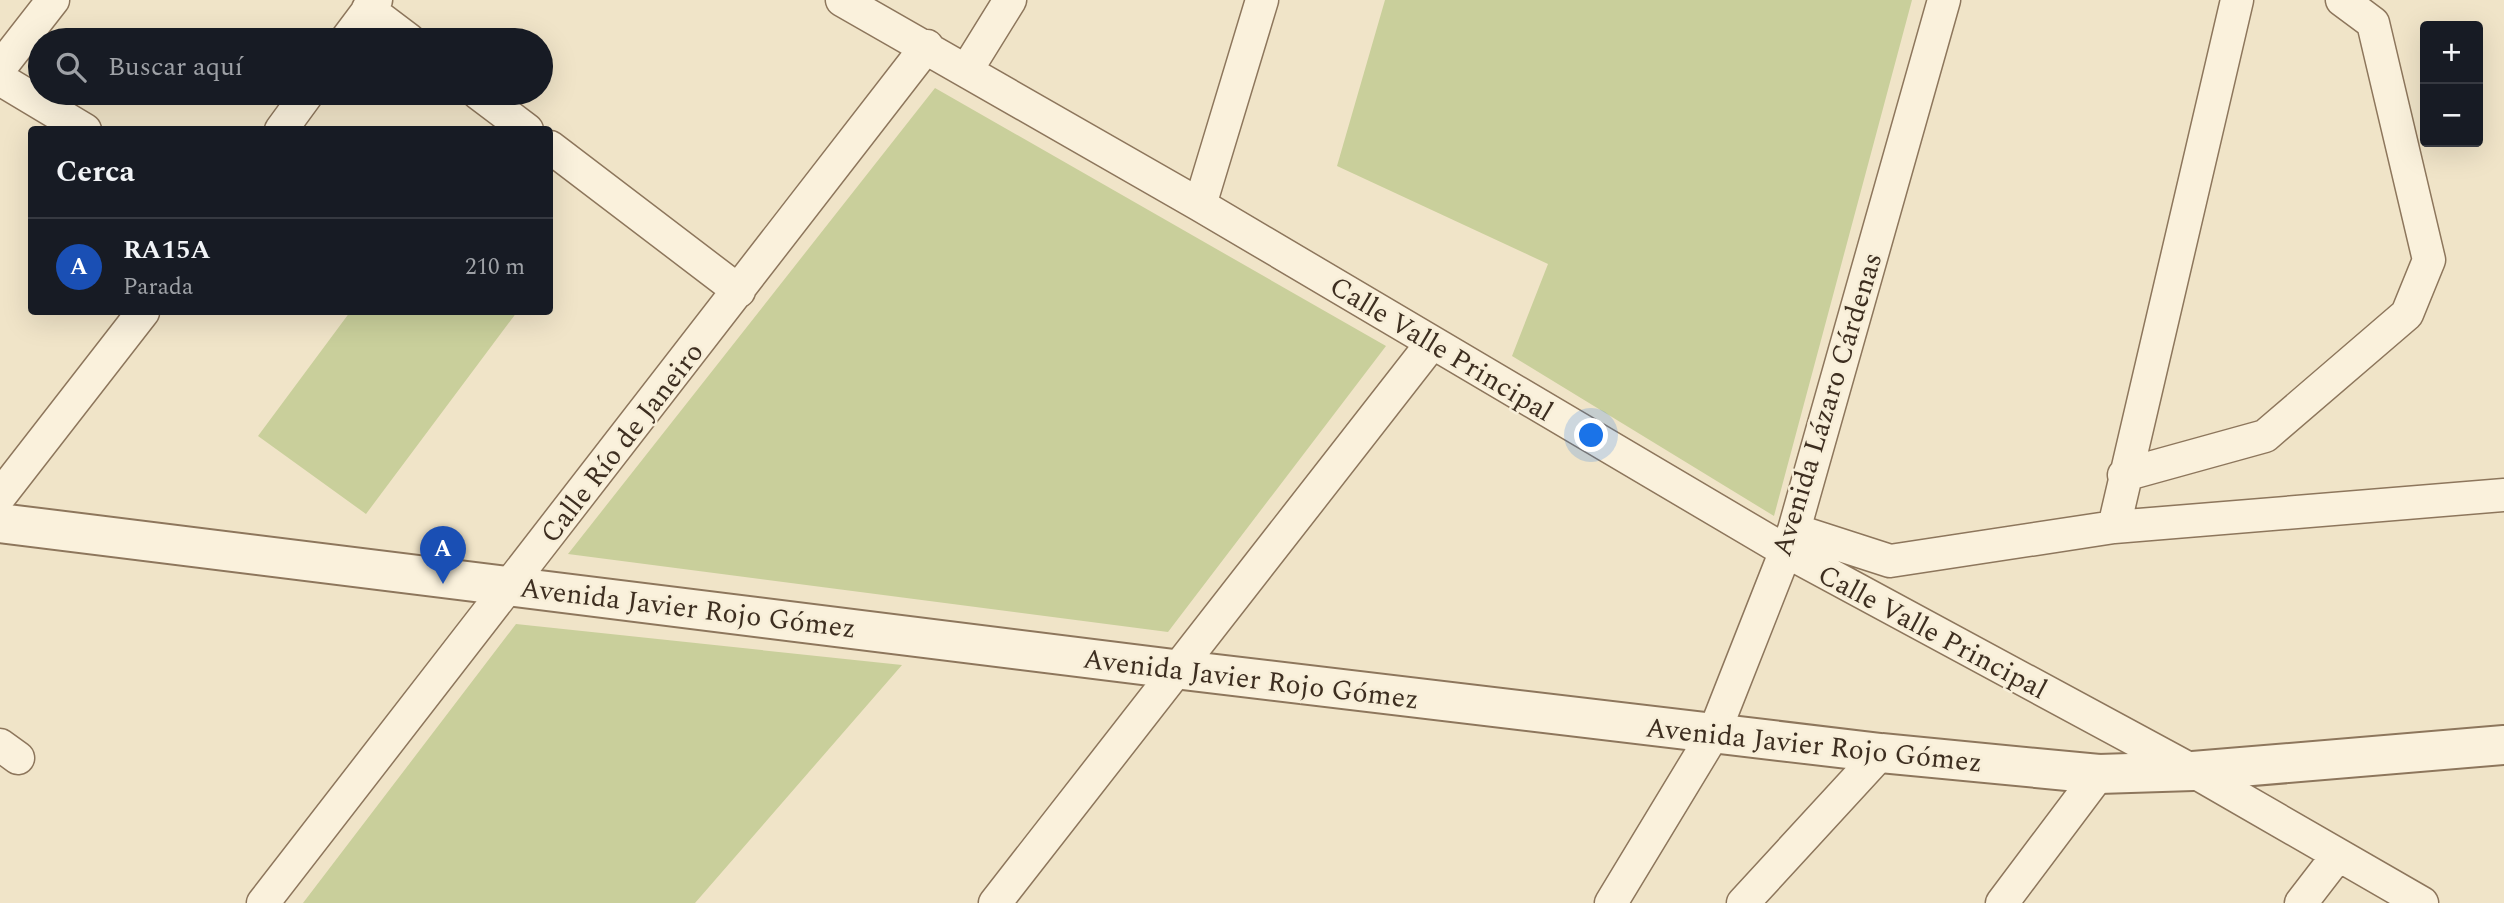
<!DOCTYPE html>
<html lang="es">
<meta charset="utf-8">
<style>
:root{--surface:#171b24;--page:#242831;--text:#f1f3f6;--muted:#9ea1a6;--line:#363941;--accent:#8c9099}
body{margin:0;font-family:Spectral,serif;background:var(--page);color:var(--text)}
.controls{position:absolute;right:21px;top:21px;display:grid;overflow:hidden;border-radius:7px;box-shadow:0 7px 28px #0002}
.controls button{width:63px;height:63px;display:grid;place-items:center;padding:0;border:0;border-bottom:2px solid var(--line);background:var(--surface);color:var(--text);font:35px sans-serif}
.you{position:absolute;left:1592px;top:436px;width:24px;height:24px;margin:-18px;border:5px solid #fff;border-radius:50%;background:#1a73e8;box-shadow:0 0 0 10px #1a73e833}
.badge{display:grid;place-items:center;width:46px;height:46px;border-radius:50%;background:var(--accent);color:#fff;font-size:23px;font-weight:700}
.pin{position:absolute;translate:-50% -58px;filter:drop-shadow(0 2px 4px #0008)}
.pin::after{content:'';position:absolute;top:37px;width:24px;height:21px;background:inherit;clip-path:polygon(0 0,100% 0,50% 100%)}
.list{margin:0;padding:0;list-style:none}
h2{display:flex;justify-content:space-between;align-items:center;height:91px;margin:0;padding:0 28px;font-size:30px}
h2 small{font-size:23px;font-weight:400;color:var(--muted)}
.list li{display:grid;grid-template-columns:46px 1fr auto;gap:21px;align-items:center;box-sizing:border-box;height:98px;padding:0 28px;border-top:2px solid var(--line)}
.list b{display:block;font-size:26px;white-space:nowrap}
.list p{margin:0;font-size:23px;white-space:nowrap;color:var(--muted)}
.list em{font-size:23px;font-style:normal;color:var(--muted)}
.icon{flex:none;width:38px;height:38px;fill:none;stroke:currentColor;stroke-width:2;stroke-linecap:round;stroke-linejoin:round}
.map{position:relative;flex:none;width:2504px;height:903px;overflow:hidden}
.search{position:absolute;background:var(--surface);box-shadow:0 7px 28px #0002;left:28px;top:28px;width:525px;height:77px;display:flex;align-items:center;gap:18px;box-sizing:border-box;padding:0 24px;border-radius:38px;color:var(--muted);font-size:26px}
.panel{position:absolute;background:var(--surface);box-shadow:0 7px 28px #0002;left:28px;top:126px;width:525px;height:189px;border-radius:7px}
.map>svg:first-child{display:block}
.green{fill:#c9cf9b}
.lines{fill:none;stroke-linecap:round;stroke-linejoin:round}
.minor-casing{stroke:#8d765c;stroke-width:35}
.tertiary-casing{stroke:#8d765c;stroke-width:42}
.minor{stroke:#faf1dc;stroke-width:32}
.tertiary{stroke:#faf1dc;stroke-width:38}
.labels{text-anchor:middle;stroke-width:5;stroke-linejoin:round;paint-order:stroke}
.street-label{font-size:28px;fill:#3d2e20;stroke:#f7eed8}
</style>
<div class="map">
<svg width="2504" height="903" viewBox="0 0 2504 903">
<rect width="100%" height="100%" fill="#f0e4c8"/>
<!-- green -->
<path class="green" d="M1385 0H1912L1774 516 1512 356 1548 264 1337 166Z
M935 88 1386 346 1168 632 568 554Z
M350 312H517L366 514 258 436Z
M516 624 902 665 695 903H303Z"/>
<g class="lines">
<!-- minor casing -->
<g class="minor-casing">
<path id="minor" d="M842 0 1200 205 1784 550 2193 771 2422 903
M368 9 409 40
M346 40 376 0
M0 68 53 0
M966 71 1010 0
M0 79 85 130
M478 93 527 130
M281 130 308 93
M550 147 739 291
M1200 205 1262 0
M2124 475 2265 436 2407 314 2429 260 2373 23 2342 0
M0 496 143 312
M2114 527 2237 0
M1794 530 1890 561 2114 527 2504 495
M0 745 18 758
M263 903 927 46
M995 903 1432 343
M1611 903 1714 733 1794 530 1944 0
M1743 903 1881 753
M2002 903 2099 774
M2301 903 2338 855"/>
</g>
<!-- tertiary casing -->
<g class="tertiary-casing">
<path id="tertiary" d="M0 523 1174 669 1881 753 2099 774 2193 771 2504 745"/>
</g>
<!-- minor -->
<use href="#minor" class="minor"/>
<!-- tertiary -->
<use href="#tertiary" class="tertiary"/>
</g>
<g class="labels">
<!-- street labels -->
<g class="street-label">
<text transform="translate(1442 348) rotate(31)" y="10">Calle Valle Principal</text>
<text transform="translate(1826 404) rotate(-73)" y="10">Avenida Lázaro Cárdenas</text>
<text transform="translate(621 442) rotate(-52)" y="10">Calle Río de Janeiro</text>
<text transform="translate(688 607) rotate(7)" y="10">Avenida Javier Rojo Gómez</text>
<text transform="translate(1933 631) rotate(28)" y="10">Calle Valle Principal</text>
<text transform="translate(1251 678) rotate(7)" y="10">Avenida Javier Rojo Gómez</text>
<text transform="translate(1814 744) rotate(6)" y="10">Avenida Javier Rojo Gómez</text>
</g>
</g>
</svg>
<div class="controls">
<button>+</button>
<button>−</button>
</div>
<div class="you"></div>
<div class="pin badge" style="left:443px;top:584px;background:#1a4fb4">A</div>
<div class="search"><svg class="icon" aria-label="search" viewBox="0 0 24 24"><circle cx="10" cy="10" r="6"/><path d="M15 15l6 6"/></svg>Buscar aquí</div>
<section class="panel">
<h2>Cerca<small></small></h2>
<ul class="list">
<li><span class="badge" style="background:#1a4fb4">A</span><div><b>RA15A</b><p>Parada</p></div><em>210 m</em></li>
</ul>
</section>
</div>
